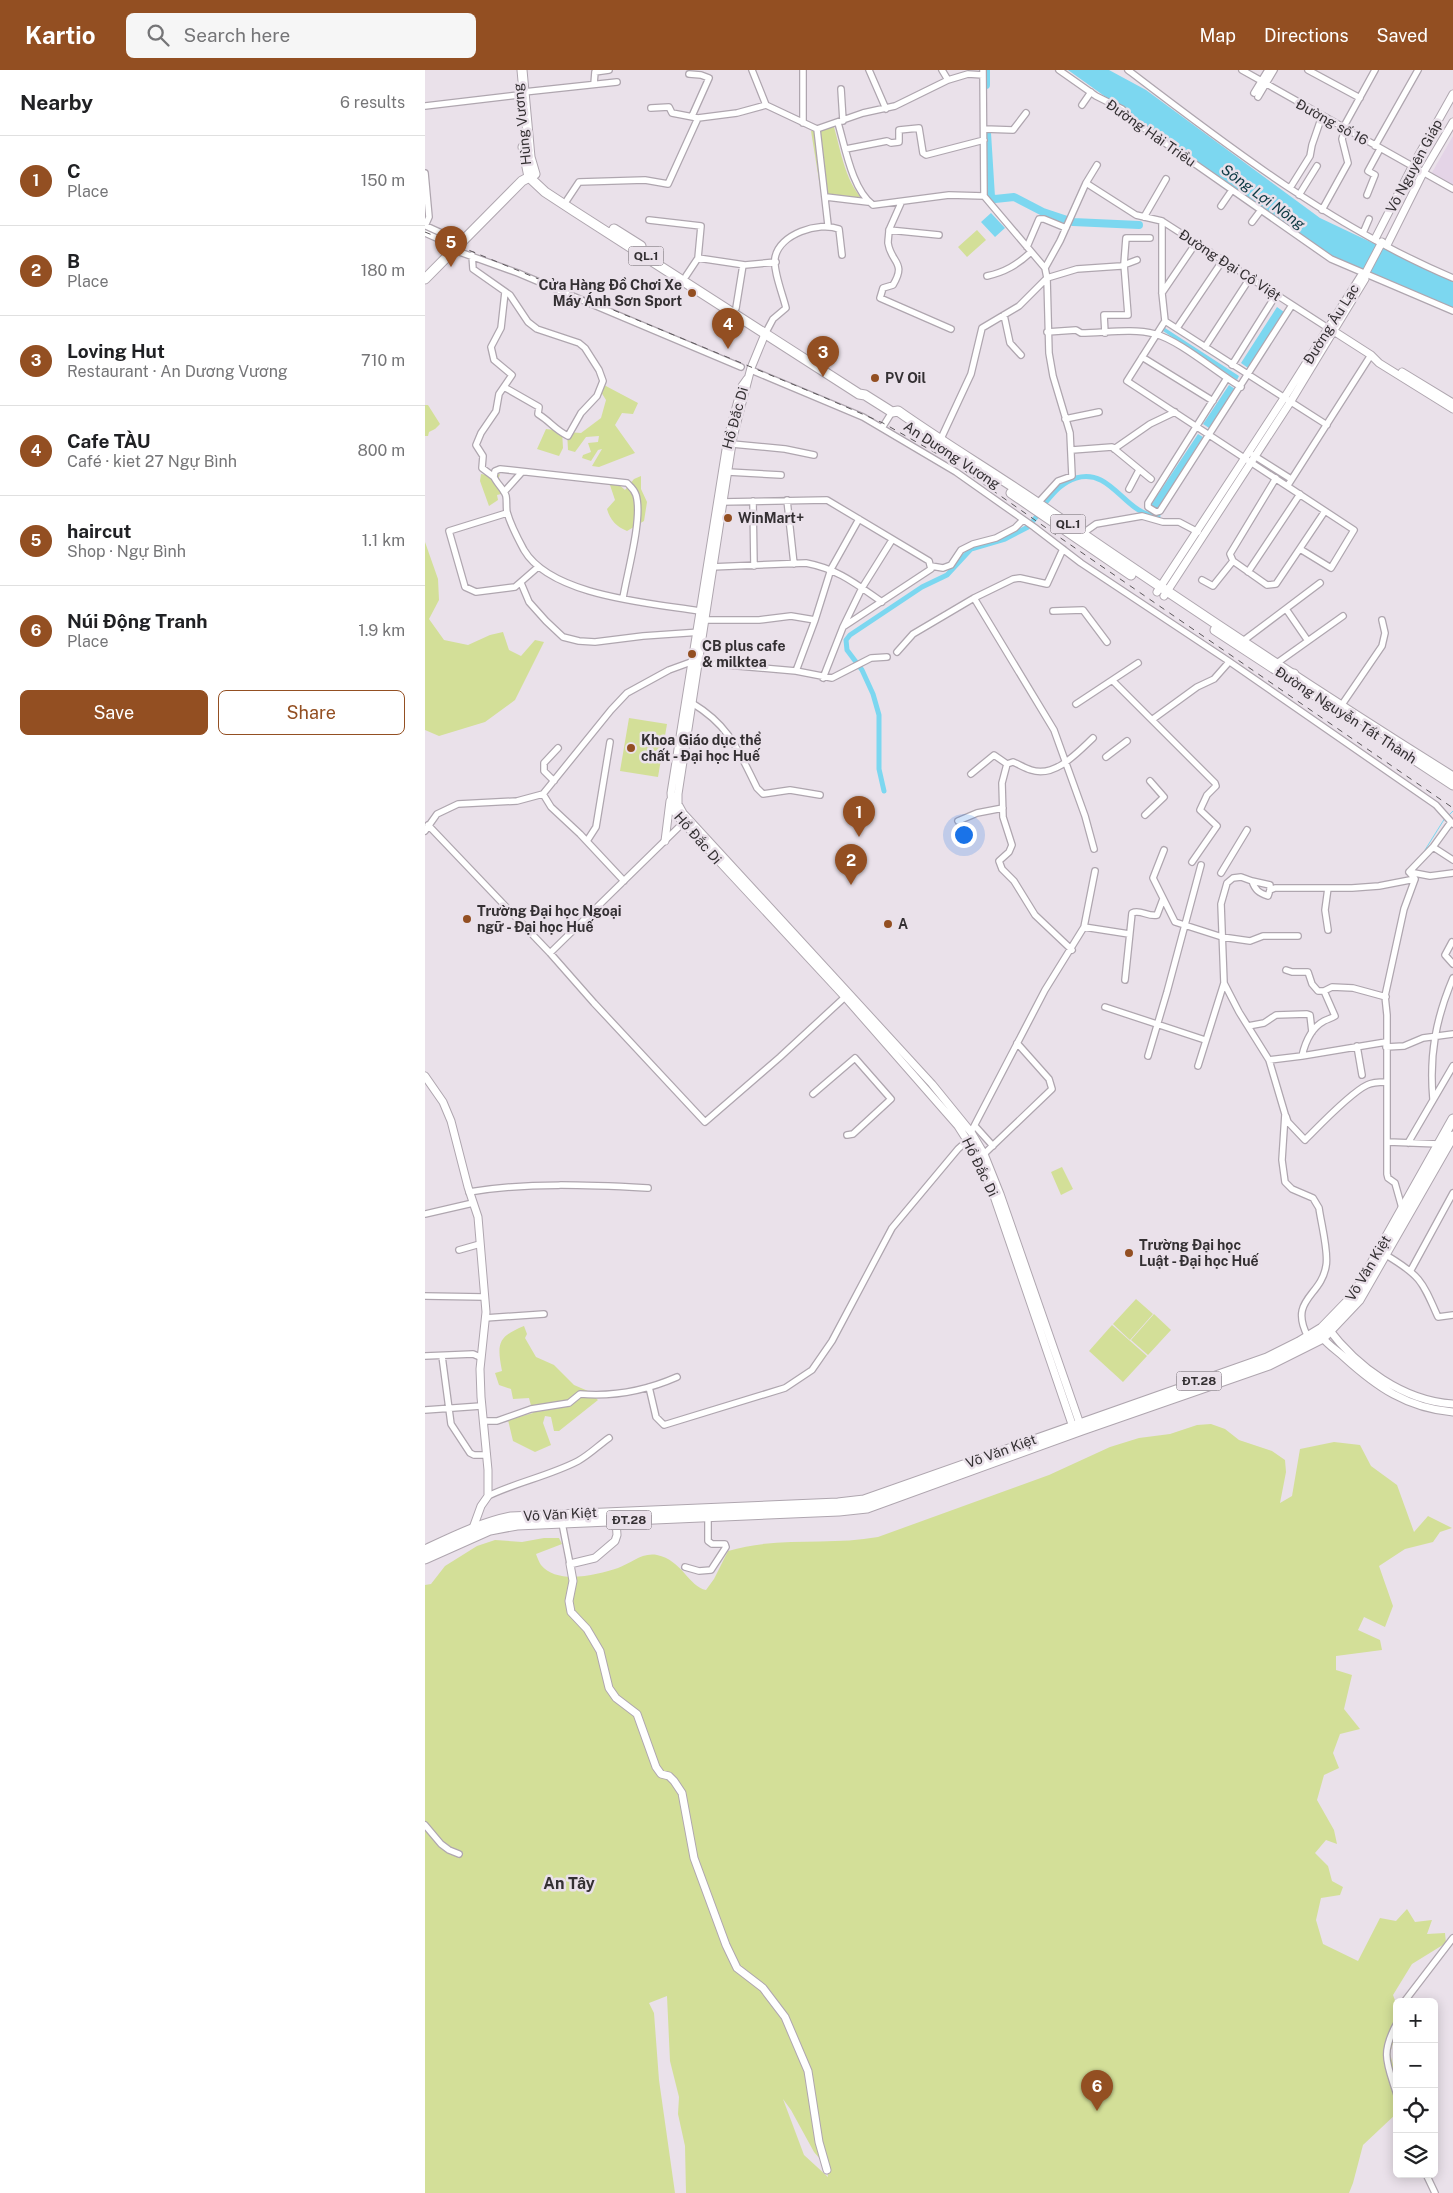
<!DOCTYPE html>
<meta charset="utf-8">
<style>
:root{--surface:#fff;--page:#f6f6f6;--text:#202124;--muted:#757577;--line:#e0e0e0;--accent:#934f22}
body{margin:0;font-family:"Public Sans",sans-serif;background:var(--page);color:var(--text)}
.controls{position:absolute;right:15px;bottom:15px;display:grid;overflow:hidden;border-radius:8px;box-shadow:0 2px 12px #0003}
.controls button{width:45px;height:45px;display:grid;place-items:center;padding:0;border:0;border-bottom:1px solid var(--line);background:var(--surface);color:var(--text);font:25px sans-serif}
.you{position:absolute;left:538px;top:764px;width:18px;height:18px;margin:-12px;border:4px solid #fff;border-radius:50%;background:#1a73e8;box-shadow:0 0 0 8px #1a73e833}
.badge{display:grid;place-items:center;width:32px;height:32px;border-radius:50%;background:var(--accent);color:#fff;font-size:16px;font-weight:700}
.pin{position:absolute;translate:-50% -41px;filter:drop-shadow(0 1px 2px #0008)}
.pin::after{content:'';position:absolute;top:26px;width:18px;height:15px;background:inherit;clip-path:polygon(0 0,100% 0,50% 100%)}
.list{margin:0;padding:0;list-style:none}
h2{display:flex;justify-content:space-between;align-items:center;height:65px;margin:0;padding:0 20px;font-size:21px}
h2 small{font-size:16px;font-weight:400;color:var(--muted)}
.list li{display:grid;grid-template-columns:32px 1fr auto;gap:15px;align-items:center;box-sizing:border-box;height:90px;padding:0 20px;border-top:1px solid var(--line)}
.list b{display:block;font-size:19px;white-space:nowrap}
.list p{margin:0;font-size:16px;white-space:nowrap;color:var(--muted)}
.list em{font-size:16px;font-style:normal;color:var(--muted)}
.actions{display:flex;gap:10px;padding:15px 20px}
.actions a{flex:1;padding:11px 0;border:1px solid var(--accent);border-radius:8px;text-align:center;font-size:18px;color:var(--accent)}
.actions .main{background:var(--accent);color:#fff}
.icon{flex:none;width:28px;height:28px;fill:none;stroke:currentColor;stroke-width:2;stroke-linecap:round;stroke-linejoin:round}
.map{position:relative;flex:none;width:1028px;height:2123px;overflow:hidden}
header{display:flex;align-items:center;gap:30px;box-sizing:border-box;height:70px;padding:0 25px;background:var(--accent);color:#fff}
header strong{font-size:24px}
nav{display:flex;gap:28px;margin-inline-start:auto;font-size:18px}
.search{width:350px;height:45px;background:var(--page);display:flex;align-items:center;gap:12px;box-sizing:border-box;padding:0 18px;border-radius:8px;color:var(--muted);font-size:19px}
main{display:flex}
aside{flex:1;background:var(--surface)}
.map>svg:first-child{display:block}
.commercial{fill:#e4d4e7}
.green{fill:#d3df98;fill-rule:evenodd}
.water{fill:#7cd7f0}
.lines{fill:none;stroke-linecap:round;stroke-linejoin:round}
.stream{stroke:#7cd7f0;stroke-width:1}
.canal{stroke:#7cd7f0;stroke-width:5}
.river{stroke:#7cd7f0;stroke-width:8}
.minor-casing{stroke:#afa6af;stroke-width:8}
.tertiary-casing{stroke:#afa6af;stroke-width:9}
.primary-casing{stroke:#afa6af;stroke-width:11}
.trunk-casing{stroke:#afa6af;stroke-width:11}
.minor{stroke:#fff;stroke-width:5.5}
.tertiary{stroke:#fff;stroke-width:7}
.primary{stroke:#fff;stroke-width:9}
.trunk{stroke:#fff;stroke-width:9}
.rail{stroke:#5d585c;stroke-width:1;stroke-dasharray:6 6;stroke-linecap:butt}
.poi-dot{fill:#934f22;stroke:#eae1ea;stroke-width:2}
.labels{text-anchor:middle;stroke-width:5;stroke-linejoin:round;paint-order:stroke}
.shield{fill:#eae1ea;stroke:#6b656a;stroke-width:1}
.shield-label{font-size:12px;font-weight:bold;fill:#343033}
.street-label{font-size:14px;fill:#343033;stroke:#eae1ea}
.poi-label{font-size:14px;font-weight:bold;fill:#343033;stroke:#eae1ea;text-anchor:start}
.water-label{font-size:15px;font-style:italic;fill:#0d3943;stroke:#eae1ea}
.quarter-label{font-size:16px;font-weight:bold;fill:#343033;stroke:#eae1ea}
</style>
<header>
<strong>Kartio</strong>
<div class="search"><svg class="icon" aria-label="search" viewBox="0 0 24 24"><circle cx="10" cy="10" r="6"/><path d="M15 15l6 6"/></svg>Search here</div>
<nav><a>Map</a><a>Directions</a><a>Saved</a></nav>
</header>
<main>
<aside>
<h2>Nearby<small>6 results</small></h2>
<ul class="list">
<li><span class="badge">1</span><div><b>C</b><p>Place</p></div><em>150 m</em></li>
<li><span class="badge">2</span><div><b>B</b><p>Place</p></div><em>180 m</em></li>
<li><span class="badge">3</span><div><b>Loving Hut</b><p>Restaurant · An Dương Vương</p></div><em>710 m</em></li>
<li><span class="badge">4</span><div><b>Cafe TÀU</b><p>Café · kiet 27 Ngự Bình</p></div><em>800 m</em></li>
<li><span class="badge">5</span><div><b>haircut</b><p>Shop · Ngự Bình</p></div><em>1.1 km</em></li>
<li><span class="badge">6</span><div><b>Núi Động Tranh</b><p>Place</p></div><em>1.9 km</em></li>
</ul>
<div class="actions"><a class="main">Save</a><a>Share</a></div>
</aside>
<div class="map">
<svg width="1028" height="2123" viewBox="0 0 1028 2123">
<rect width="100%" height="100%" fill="#eae1ea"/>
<!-- commercial -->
<path class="commercial" d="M1028 66V118L1005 106Z"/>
<!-- green -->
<path class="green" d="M409 57C416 81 421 117 442 133L397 129 386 61Z
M552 160 561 170 542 187 533 177Z
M179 315 213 333 208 344 197 343 190 355 210 383 174 397 167 396 177 379 173 380 166 391 157 388 158 385 166 382 163 373 173 372 174 366 161 367 150 382 143 380 142 362 156 363 176 348 181 330 176 322Z
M0 335H3L15 354 10 359 4 362 3 366H0Z
M121 359 137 361 138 378 134 386 112 379Z
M56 404 67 406 75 404 73 410 76 418V424L72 425 73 430 64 436 55 411Z
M216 406V419L222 432 219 451 202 461C192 457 185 450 182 439L190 430 185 415 191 412 200 420 209 409Z
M0 472 13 509 14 530 4 549 19 570 43 575 65 565 78 562 84 580 96 586 110 570 119 572 90 630 60 652 14 666 0 660Z
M204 648 242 654 233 707 195 701Z
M637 1097 648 1119 636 1125 626 1102Z
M711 1229 728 1244 705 1270 688 1254Z
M729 1244 746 1260 723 1285 706 1270Z
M687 1255 722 1286 698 1312 664 1281Z
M99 1256 102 1264 100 1268 111 1287 129 1295 149 1315 163 1321 173 1330 134 1361H129L126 1347 120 1346 118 1353 126 1375 110 1382 88 1371 83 1350 108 1343 104 1328 88 1329 86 1319 74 1315 70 1303 77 1301C72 1274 72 1267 99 1256Z
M786 1354 800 1359 814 1370 847 1381 860 1390 861 1402 855 1433 867 1426 875 1379 909 1372 935 1375 946 1396 972 1415 989 1462 1003 1446 1027 1458 1015 1462 1008 1472 980 1479 954 1496 968 1536 960 1557 939 1547 933 1560 955 1570 957 1580 911 1586V1600L927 1605 919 1639 935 1659 915 1664 908 1683 914 1698 899 1705 892 1730 909 1760 912 1774 901 1770 890 1783 903 1796 907 1811 918 1817 915 1825 896 1828 891 1850 898 1874 933 1891 955 1848 971 1851 982 1839 990 1852 1007 1850 1002 1864 1020 1863 1021 1873 987 1894 968 1925 972 1936V1960L965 1983 972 2010V2043L938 2075 928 2113 924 2123H261L260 2076 253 2044 254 2027 245 1991 242 1926 224 1933 229 1943 234 2010 250 2123H0V1515L6 1514 20 1496 52 1476 70 1470 97 1472 119 1468H134L137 1474 111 1484C112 1487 114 1492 116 1495 132 1515 172 1505 193 1498 205 1494 217 1482 232 1485 257 1490 264 1517 281 1520L289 1509 303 1481C352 1466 404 1476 453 1467L624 1405 685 1377 714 1368 745 1364 772 1355ZM358 2029 366 2040 389 2082 401 2096 403 2107 379 2085Z"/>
<!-- water -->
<path class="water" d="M643 0H684L721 20 895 148 1028 211V239L896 181Z
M566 143 580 158 570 167 556 152Z
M852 237 859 242 823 298 816 293Z
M740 258 814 306 812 310 738 261Z
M804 315 810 319 784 358 778 354Z
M773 364 778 367 732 440 726 435Z"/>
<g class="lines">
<!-- stream -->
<path class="stream" d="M1023 746 1028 741
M1000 780 1020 748"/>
<!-- canal -->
<path class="canal" d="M621 432C630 421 638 412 651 408 687 397 700 446 733 446
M459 721 454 699V645L448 624 437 600 422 580 421 570 425 565 497 517 522 505 546 479 580 469 603 457 612 446"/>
<!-- river -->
<path class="river" d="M561 15V0
M562 63 566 127 570 129 589 127 618 142 648 152 714 155"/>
<!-- minor casing -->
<g class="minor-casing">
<path id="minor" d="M327 0 341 35
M378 0V53
M444 0 461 39
M517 0 523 10
M558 0 559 126 620 198
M634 0 671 26 697 39 710 52 906 189 1028 241
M703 0C805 78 909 158 1028 208
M817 0 1028 119
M883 0 935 28
M264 4 276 5 284 8 267 46
M169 14 170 2 184 0
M416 19 418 51
M99 22 192 12
M829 23 843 0
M833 27 849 0
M657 35 666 22
M0 36 93 25
M273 48 312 43 341 35 392 59 438 43 470 36 523 10 543 4 558 5
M413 53C420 76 427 120 448 135L524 125 559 126
M918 58 950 0
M392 59 403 155
M559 59 588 60 601 43
M950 76 993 0
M421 79 462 71 466 73 474 72V60L494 58 498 83 501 85 559 70
M0 103 4 147 0 156
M661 113 711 145 737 151 903 258
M865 118 885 86 887 75 897 46
M874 125 892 96
M942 125 950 105 943 101 955 79
M401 127 443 132
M142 130 154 112 220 110 243 114 273 48 247 43 244 37 226 38
M476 133 464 160 514 165
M796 136 807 120
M897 140 923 93 917 69 920 59
M719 147 741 109
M224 150 276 156 273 188 261 206
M737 151V223L740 251 902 355
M827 152 836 140
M1 156 36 172
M464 160C464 164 463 169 463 173 466 193 482 192 468 215L458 218 455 228 526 259
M0 163 32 177
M938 163 944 149
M602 177 614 149H619L641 158
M29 180 93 203 316 297
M47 185 48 199 85 225 103 252 112 259 154 273 160 278 174 300 178 311 172 326 156 343 143 366C129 359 126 352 113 344L114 337 79 317
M273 188 320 195 351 192
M562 206C580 202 592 195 606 182
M737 223 771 173
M311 238 318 195
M579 245 585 273 596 285
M740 251 702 311 929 460 906 498 875 479
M752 258 798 190
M622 262 651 260 656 263C680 263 707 258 730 264 754 270 792 303 816 317
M680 263 679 245H703L699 194 701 168H725
M340 264 348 249 361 238C358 225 348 201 350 188 354 164 394 151 414 159L417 185
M780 277 825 208
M717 287 788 331
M807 295 851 225
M326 300 438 347 531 402 609 457 656 493 802 590 1011 735 1028 754
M802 308 723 433V437L731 442 735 441 867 235
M640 349 674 342
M457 358 467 342
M307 374 360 379 389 385
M513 375 546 304 557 258 594 236 622 208 620 198 635 171 661 113 672 95
M689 379 725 354 750 342
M647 380 687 377 726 409
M828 385 866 409
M303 402 356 405
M69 407 57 398 58 386 51 375 56 363 71 341 74 324 87 305 69 290 66 277 76 258 80 222
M851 408 805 484 808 491 842 515 851 514 900 441
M863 415 946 285
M704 419 714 400
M79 422 97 402
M362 430 369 494
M328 431 329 496
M295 432 402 430 504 491 506 499 418 557
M613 433 633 411 647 406 645 363 628 306 624 283 622 208 652 199 696 196 712 190
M82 443 24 461 40 517 51 522 90 517 113 497
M657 464 671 454 717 446 738 452H754L773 462
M506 496 518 498 526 495 536 480 548 474 571 468 590 458 598 450
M286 497 381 493C413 499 431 514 457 532
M823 502 875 424
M777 510 788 516 808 491
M96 513 104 532 121 551 138 567 154 571 170 572 218 566 276 562
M198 528C202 503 218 448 211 425 209 419 206 417 202 413L75 399 70 401 69 407C72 414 79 419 81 426 82 431 81 437 82 442 85 453 93 469 99 480 126 526 225 533 274 541
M549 528 588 509 595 508 622 514 638 479
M861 539 883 571
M628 541 658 540 682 572
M277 550H334L366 546 390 550
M818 571 895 513
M472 582 488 564 549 528 629 660 660 746 669 779
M852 593 918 546
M371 601 390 550 406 499 434 449
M398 608 418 557 437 518 467 470
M688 611 790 713 791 716 782 725 775 740 792 756 767 792
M267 633C305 656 313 680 332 718L338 724 365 720 395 725
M651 634 713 593
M916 636 957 576 960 563 957 550
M728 649 772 617 789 609 804 592
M681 687 702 671
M546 704 569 685 582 694
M129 711 119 701V693L133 678
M118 724 126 737 155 764 199 811
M720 745 739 727 725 711
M533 751 552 743 578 738
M3 755 125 883 169 933 280 1052 355 987 420 927
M0 761 12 744 33 734 92 731 118 724 186 640 202 623 244 600 266 592 371 601 407 608 446 588 462 587
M162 771 171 757 185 672
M1008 777 1028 790
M739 780 728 808 750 852 797 867 825 871 838 866H873
M984 802 1005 806 1028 803
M796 803 822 760
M827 811 845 815V820
M903 818 900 840 903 860
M659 857 704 864
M1027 872 1020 885 1028 894
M647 880 610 845 589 811 577 799 574 791 584 782 587 775 578 747 577 713 582 694 588 692C593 694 600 698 606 700 630 708 652 683 668 668
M125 883 258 753
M861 900 867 902H883L887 914 893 921H899L907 917 928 918 961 927
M700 910 707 843C715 839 723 847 732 845L738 829
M680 937 780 970
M823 956 839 953 851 945 882 944 885 945 887 962
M932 976 937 1005
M961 977 979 976 998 968 1028 964
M723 986 742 922 776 795
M877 986C880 973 886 958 899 951 903 949 907 948 910 946L899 921
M844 990 877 986 961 972
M773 996 799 913
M388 1024 430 988 466 1029 428 1064 422 1065
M1008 1029C1004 985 1011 948 1028 908
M861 1046 863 1052 880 1070C894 1056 925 1023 942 1015 948 1012 954 1012 961 1012
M550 1056 568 1076
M546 1062 620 920 659 857 670 801
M963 1072 1014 1074
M983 1073 1028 996
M559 1084 627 1019 624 1009 592 973
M44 1122C104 1112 163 1115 223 1118
M977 1138 970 1113 963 1108 962 1104V945L960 926 979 839 990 809 984 802 1008 777 1026 752
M0 1144 48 1133
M34 1180 55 1174
M961 1185C996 1206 997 1211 1013 1247L1028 1245
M986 1200 1028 1123
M0 1226 59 1227
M60 1248 119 1244
M883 1267C863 1229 896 1227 901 1196 904 1183 896 1153 894 1138L888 1128 867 1119 860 1112 857 1090 860 1044 844 990 814 942 799 913 796 834 802 813 808 808 816 807 827 811C830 820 834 823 843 826L845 820 850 818H927L954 816 990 809
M0 1286 48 1284 55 1287
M17 1286 26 1354 45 1383 49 1385H62
M224 1317 231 1347 239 1355 360 1318 387 1300 407 1271 467 1158 533 1079 543 1070
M0 1340 56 1336
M58 1351H72L106 1339 144 1333 155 1324C190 1327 220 1321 252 1307
M63 1426C92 1412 124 1406 153 1391 164 1385 174 1375 184 1368
M137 1453 145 1494
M260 1497 274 1501 286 1500 301 1477 300 1474H287L283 1471V1447
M0 1755 16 1774 24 1780 34 1784
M979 1932 1028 1868
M972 1953C955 1984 962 1993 972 2025
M1001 2104 1010 2123"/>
</g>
<!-- tertiary casing -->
<g class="tertiary-casing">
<path id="tertiary" d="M950 169 987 97 1028 24
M962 175 998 103 1028 52
M907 260 946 285 954 293 1028 339
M340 264 326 298 308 367 253 724V734L258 743 507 1014 546 1062 559 1084 575 1124 656 1357
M977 302 1028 333
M322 309 317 316 303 367 246 723 247 737 252 746 420 927 533 1056 554 1089 569 1126 649 1360
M732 522 863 322 936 206H939
M739 526 866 331 940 209 939 206 957 172
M240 771 245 731
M0 1006 18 1032 26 1051 43 1117 53 1147 61 1242 55 1299 56 1327 63 1400V1426L56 1436 48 1458
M902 1257C932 1297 978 1331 1028 1334
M896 1266C902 1274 911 1280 919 1287 952 1317 982 1338 1028 1342
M191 1450 192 1465 190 1471 170 1488 145 1494 148 1511 144 1531 146 1542 162 1559 175 1581 184 1618 191 1628 212 1644 231 1697 236 1704 244 1706 249 1711 257 1723 269 1788 301 1875 312 1898 338 1918 360 1947 383 2001 394 2072 402 2100"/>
</g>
<!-- primary casing -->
<g class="primary-casing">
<path id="primary" d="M104 107 120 122 149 141 434 324 440 325 467 342 473 341C524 377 579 409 630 445 761 535 894 623 1028 707
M189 159 216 176
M586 423 706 505
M790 560 894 628
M987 688 1028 715
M0 1480C28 1467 56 1453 86 1447L413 1433 439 1430 842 1288 874 1272 897 1258 929 1225 1028 1049
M0 1489 65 1460 92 1455 414 1441 442 1438 657 1360 844 1295 898 1268 934 1230 1028 1066"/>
</g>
<!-- trunk casing -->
<g class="trunk-casing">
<path id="trunk" d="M98 77 104 107
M0 209 97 111 110 104 105 87 97 0
M865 609 869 604
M913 640 916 636"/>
</g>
<!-- minor -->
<use href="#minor" class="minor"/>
<!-- tertiary -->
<use href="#tertiary" class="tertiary"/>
<!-- primary -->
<use href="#primary" class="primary"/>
<!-- trunk -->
<use href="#trunk" class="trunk"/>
<!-- rail -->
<path class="rail" d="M0 162 396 326 458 353 530 394 637 469 1028 738"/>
</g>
<!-- markers -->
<g class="poi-dot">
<circle cx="267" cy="223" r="5"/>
<circle cx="450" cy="308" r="5"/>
<circle cx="303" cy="448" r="5"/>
<circle cx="267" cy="584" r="5"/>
<circle cx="206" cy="678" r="5"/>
<circle cx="42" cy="849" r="5"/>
<circle cx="463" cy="854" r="5"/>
<circle cx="704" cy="1183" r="5"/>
</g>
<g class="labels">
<!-- shield labels -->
<g class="shield">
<rect x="203.5" y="176.5" width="35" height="19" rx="4"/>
<rect x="625.5" y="444.5" width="35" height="19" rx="4"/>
<rect x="751.5" y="1301.5" width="45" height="19" rx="4"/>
<rect x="181.5" y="1440.5" width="45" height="19" rx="4"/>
</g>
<g class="shield-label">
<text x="221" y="190">QL.1</text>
<text x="643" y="458">QL.1</text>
<text x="774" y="1315">ĐT.28</text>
<text x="204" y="1454">ĐT.28</text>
</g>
<!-- street labels -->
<g class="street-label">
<text transform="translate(907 52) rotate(29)" y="5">Đường số 16</text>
<text transform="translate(97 54) rotate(-96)" y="5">Hùng Vương</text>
<text transform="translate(726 63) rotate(35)" y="5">Đường Hải Triều</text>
<text transform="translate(989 96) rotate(-62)" y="5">Võ Nguyên Giáp</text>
<text transform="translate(805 195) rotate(33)" y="5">Đường Đại Cồ Việt</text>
<text transform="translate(906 254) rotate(-58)" y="5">Đường Âu Lạc</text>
<text transform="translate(310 348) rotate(-75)" y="5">Hồ Đắc Di</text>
<text transform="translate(527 385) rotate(33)" y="5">An Dương Vương</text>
<text transform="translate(921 645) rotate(33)" y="5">Đường Nguyễn Tất Thành</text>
<text transform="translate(273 768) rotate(49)" y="5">Hồ Đắc Di</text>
<text transform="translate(555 1097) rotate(64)" y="5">Hồ Đắc Di</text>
<text transform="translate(943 1198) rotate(-59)" y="5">Võ Văn Kiệt</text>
<text transform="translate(576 1381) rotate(-20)" y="5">Võ Văn Kiệt</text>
<text transform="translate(135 1444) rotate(-3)" y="5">Võ Văn Kiệt</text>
</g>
<!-- poi labels -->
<g class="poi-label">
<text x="257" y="220" text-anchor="end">Cửa Hàng Đồ Chơi Xe<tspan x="257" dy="16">Máy Ánh Sơn Sport</tspan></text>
<text x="460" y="313">PV Oil</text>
<text x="313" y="453">WinMart+</text>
<text x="277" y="581">CB plus cafe<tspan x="277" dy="16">&amp; milktea</tspan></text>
<text x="216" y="675">Khoa Giáo dục thể<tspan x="216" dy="16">chất - Đại học Huế</tspan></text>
<text x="52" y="846">Trường Đại học Ngoại<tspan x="52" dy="16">ngữ - Đại học Huế</tspan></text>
<text x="473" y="859">A</text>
<text x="714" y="1180">Trường Đại học<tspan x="714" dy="16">Luật - Đại học Huế</tspan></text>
</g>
<!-- water labels -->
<g class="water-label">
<text transform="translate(838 127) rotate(36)" y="5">Sông Lợi Nông</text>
</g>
<!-- quarter labels -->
<g class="quarter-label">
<text x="144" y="1819">An Tây</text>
</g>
</g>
</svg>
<div class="controls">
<button>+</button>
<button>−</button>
<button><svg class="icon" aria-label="locate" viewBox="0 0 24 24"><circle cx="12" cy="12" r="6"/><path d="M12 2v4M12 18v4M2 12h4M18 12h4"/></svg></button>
<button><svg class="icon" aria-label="layers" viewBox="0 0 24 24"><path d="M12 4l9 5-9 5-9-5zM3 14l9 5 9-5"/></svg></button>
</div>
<div class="you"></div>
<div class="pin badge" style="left:434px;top:767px">1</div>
<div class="pin badge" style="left:426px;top:815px">2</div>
<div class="pin badge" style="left:398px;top:307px">3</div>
<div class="pin badge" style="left:303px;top:279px">4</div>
<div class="pin badge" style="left:26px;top:197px">5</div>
<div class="pin badge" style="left:672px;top:2041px">6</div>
</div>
</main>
